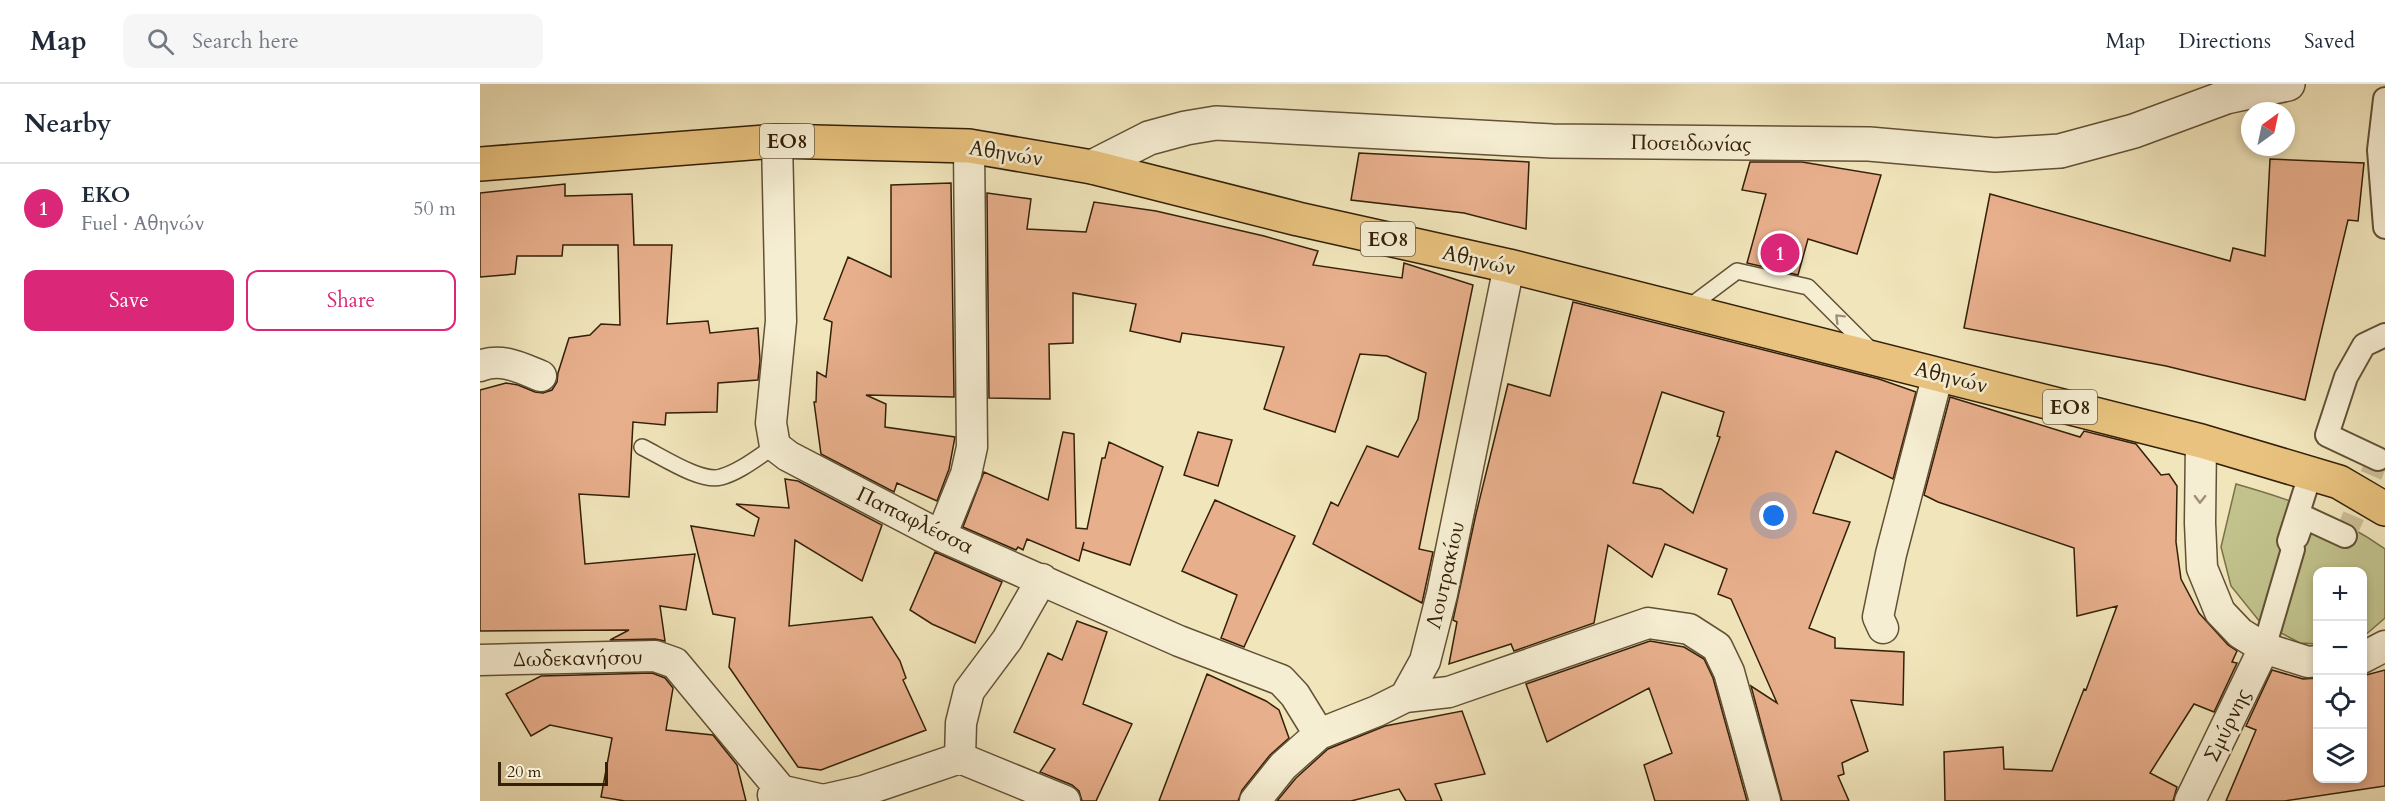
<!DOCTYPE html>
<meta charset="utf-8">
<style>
:root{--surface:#fff;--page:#f6f6f7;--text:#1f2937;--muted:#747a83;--line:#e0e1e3;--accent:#db2777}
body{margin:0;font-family:Cardo,serif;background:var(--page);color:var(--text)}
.controls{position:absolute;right:18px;bottom:18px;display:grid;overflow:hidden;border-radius:12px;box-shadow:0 3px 9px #0003}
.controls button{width:54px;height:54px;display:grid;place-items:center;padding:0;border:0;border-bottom:2px solid var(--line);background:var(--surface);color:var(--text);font:30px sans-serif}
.compass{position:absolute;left:1761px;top:18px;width:54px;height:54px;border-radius:50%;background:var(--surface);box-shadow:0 3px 9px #0003;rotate:33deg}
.scale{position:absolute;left:18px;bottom:15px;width:110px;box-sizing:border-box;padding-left:6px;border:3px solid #342008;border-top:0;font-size:16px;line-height:21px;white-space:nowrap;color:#342008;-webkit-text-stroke:4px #f6eed3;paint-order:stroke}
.you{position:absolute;left:1294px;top:432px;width:21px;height:21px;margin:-15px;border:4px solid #fff;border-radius:50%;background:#1a73e8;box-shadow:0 0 0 9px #1a73e833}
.badge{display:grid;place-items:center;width:39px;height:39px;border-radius:50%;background:var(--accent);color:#fff;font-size:20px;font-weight:700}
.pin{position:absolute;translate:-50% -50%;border:3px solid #fff;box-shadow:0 2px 6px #0006}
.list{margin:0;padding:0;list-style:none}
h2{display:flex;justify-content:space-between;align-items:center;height:78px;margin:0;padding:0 24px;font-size:26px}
h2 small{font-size:20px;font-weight:400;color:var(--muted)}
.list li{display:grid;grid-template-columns:39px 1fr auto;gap:18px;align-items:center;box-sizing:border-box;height:90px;padding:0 24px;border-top:2px solid var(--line)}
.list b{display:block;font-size:22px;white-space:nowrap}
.list p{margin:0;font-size:20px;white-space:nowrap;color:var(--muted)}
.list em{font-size:20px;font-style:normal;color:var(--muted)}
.actions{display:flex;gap:12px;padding:18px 24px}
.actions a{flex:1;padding:14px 0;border:2px solid var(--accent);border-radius:12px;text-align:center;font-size:21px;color:var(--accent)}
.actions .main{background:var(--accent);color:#fff}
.icon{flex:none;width:33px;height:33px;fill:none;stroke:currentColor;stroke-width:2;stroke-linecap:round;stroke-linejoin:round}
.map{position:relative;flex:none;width:1905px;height:717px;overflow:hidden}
header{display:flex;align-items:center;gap:36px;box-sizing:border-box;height:84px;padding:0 30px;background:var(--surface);border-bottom:2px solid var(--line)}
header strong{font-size:28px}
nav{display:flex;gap:33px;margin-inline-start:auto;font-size:21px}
.search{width:420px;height:54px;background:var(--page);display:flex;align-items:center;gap:15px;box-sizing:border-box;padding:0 21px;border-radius:12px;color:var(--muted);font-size:22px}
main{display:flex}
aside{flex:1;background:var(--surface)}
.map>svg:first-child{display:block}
.green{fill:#c1c28c;stroke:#7a714a;stroke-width:1.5}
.building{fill:#e8af8c;stroke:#342008;stroke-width:1.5;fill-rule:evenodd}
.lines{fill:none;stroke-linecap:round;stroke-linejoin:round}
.pedestrian-tunnel{stroke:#cbbe97;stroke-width:22;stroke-dasharray:22 11;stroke-linecap:butt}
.service-casing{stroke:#635135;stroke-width:18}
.pedestrian-casing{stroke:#635135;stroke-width:26}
.minor-casing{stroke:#635135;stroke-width:33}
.tertiary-casing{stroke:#635135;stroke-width:36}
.primary-casing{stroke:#342008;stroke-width:36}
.service{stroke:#f6eed3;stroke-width:15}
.pedestrian{stroke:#f6eed3;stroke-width:22}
.minor{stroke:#f6eed3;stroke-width:30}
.tertiary{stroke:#f6eed3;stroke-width:33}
.primary{stroke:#e8c27e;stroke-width:33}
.oneway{stroke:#9f9178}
.labels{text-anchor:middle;stroke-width:5;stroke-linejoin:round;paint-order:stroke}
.shield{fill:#f6eed3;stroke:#6e5e45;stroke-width:1.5}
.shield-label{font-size:20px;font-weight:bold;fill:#342008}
.street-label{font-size:21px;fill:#342008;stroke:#f6eed3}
</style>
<header>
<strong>Map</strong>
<div class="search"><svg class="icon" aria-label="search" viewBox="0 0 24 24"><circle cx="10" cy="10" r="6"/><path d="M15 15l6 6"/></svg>Search here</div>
<nav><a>Map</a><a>Directions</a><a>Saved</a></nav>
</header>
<main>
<aside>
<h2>Nearby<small></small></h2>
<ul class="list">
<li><span class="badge">1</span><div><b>EKO</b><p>Fuel · Αθηνών</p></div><em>50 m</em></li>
</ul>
<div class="actions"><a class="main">Save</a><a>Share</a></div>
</aside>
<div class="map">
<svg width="1905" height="717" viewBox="0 0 1905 717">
<rect width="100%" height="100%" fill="#f1e5bb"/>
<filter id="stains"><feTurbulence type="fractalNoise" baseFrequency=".00333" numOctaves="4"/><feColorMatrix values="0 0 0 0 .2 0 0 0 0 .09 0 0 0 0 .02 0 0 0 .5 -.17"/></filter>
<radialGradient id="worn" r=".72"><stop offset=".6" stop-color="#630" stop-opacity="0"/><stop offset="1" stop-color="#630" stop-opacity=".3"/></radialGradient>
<!-- green -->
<path class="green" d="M1756 400C1812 416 1857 431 1905 465V534L1883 553 1882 488H1838L1837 560 1820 559 1780 538 1751 502 1741 463Z"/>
<!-- building -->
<path class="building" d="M879 69 1049 78 1046 145 984 129 871 116Z
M1790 75 1884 79 1878 137 1868 136 1825 316 1686 282 1484 244 1510 110 1750 177 1753 164 1785 172Z
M1270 78H1322L1401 91 1377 170 1328 155 1318 191 1267 179 1286 110 1262 106Z
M471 99 474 313 386 311 406 320 405 343 475 353 469 385 457 417 417 399 414 408 341 370 334 318H336L337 288 346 293 352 238 344 235 368 173 411 193V101Z
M85 100V112L152 110 154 161H192L187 240 228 237 230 249 278 244 280 277 278 296 238 299 237 328 186 329 185 341 153 338 149 413 99 410 105 480 215 470 206 526 180 522 185 557 175 555 130 556 149 546 0 547V306L26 299 38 301 55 308 63 309 72 306 77 298 78 289 89 254 110 251 121 240 140 241 138 161H83L82 172H37L35 190 0 193V109Z
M507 109 551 115 547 145 606 148 614 118 676 127 784 152 838 167 833 181 922 194 924 179 993 201 939 465 953 468 942 519 833 460 851 418 858 422 887 362 918 373 938 335 946 289 907 272 880 270 855 348 784 325 804 263 702 249 700 258 650 247 656 220 593 209V259L569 260 570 315 509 314Z
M1093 218 1399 295 1436 308 1413 395 1356 367 1333 429 1370 438 1329 544 1355 554V564L1424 568 1423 621 1371 616 1388 667 1362 679 1364 690 1358 692 1369 717H1302L1271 602 1297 619 1251 515 1238 510 1247 485 1185 460 1172 493 1128 461 1114 539 1034 567 1031 560 969 580 977 538 973 536 996 430 1028 300 1070 312ZM1182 308 1244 328 1237 352 1240 353 1213 429 1181 405 1153 399Z
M1470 313 1600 353 1604 347 1656 360 1681 391 1689 390 1697 402 1696 458 1701 495 1719 529 1748 561 1757 567 1752 578 1757 579 1734 628 1714 620 1670 689 1697 703 1693 717H1465L1464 668 1523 663 1524 685 1572 687 1604 605 1606 606 1637 522 1597 532 1594 464 1458 418 1444 411Z
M583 348 594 350 596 444 607 445 622 374H625L629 358 683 383 650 481 602 465 604 458 599 477 547 455 543 466 538 463 536 466 483 443 504 388 568 416Z
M718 348 752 356 738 402 704 391Z
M305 395 318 397 402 441 382 497 315 456 309 542 392 533 420 577 426 594 423 596 446 646 341 686 318 683 249 583 255 534 233 530 211 442 274 452 279 434 256 420 309 424Z
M735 416 815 452 764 563 741 554 757 511 702 487Z
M455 468 522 498 495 559 452 540 430 526Z
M597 537 627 548 603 620 652 640 616 717H602L599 707 592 701 560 688 575 665 534 648 568 569 582 576Z
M1170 557 1204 563 1224 575 1233 594 1267 717H1175L1164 681 1192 669 1169 604 1067 658 1046 600Z
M1792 586 1823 595 1838 594V694H1882V592L1905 586V702L1804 717H1746L1776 646 1766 642Z
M172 589 185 594 193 604 186 646 233 651 257 681 266 717H145L121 713 132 654 70 641 51 652 26 610 61 592Z
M727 590 786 617 799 626 809 654 790 671 762 706 758 717H679Z
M982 627 1005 690 955 700 962 717H926L919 705 871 717H797L816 694 848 665 905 642Z"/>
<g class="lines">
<!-- pedestrian-tunnel -->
<path class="pedestrian-tunnel" d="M1865 452 1898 375"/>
<!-- service casing -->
<g class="service-casing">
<path id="service" d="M1205 226 1257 187 1328 203 1392 267
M162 363C181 372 221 399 241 393 260 388 279 372 295 362"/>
</g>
<!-- pedestrian casing -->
<g class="pedestrian-casing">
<path id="pedestrian" d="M1905 15 1899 66 1905 143
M1898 375 1847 351 1866 293 1884 261 1905 251
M1817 453 1824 433 1865 452
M1784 564 1813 465 1809 457 1831 388"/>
</g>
<!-- minor casing -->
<g class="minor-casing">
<path id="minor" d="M297 57 301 237 291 339 295 362 308 372 461 452 699 557 801 596 815 611 839 650
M0 282C21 273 41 284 61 292
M1721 357 1720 439 1722 484 1740 528 1760 549 1784 564 1828 578 1838 577
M461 452 486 390 492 363 489 62
M1403 544 1398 533 1411 470 1458 290
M1882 574 1905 562
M0 576 175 572 195 579 310 717
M925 613 969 608 1168 539 1209 545 1237 563 1249 588 1285 717
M480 674 481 639 489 607 527 556 562 495
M293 711 299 706 343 716 383 707 480 674 585 717
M775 717 803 682 839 650 897 627 925 613 945 577 962 510 1029 182
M1710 717 1784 564"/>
</g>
<!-- tertiary casing -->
<g class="tertiary-casing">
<path id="tertiary" d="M612 83 669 54 706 44 736 39 1072 57 1389 60 1515 71 1580 67 1654 47 1746 13 1808 0"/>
</g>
<!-- primary casing -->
<g class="primary-casing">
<path id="primary" d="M0 80 297 57 489 62 612 83 818 135 1029 182 1721 357 1859 398 1905 425"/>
</g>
<!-- service -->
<use href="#service" class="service"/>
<!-- pedestrian -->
<use href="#pedestrian" class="pedestrian"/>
<!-- minor -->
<use href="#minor" class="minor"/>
<!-- tertiary -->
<use href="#tertiary" class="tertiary"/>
<!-- primary -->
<use href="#primary" class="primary"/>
</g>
<!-- one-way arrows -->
<defs><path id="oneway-chevron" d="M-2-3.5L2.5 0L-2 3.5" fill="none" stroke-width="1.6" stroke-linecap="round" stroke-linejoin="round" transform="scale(1.5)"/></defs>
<g class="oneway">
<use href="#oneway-chevron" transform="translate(1359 234) rotate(-135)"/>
<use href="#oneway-chevron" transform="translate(1720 415) rotate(91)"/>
</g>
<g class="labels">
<!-- shield labels -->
<g class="shield">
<rect x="280" y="40" width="54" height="34" rx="4.5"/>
<rect x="881" y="138" width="54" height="34" rx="4.5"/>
<rect x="1563" y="306" width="54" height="34" rx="4.5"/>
</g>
<g class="shield-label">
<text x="307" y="64">ΕΟ8</text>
<text x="908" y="162">ΕΟ8</text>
<text x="1590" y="330">ΕΟ8</text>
</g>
<!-- street labels -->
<g class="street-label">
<text transform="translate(1211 59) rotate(1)" y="7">Ποσειδωνίας</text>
<text transform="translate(526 69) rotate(9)" y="7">Αθηνών</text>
<text transform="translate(999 176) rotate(13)" y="7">Αθηνών</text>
<text transform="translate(1471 293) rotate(14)" y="7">Αθηνών</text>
<text transform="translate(435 436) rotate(26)" y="7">Παπαφλέσσα</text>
<text transform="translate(965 491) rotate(-77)" y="7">Λουτρακίου</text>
<text transform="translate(98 574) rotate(-1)" y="7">Δωδεκανήσου</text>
<text transform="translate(1747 641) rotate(-64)" y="7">Σμύρνης</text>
</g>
</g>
<rect width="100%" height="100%" filter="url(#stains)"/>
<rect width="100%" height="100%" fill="url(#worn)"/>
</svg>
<div class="controls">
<button>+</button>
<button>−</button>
<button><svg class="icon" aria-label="locate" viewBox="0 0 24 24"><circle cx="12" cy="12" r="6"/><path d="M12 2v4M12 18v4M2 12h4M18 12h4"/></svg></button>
<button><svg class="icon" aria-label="layers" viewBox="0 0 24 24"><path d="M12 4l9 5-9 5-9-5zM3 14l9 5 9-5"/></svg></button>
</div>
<svg class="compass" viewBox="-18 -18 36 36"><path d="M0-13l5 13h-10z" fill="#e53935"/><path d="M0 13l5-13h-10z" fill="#747a83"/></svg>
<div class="scale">20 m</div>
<div class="you"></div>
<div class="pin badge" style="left:1300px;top:169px">1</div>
</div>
</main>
